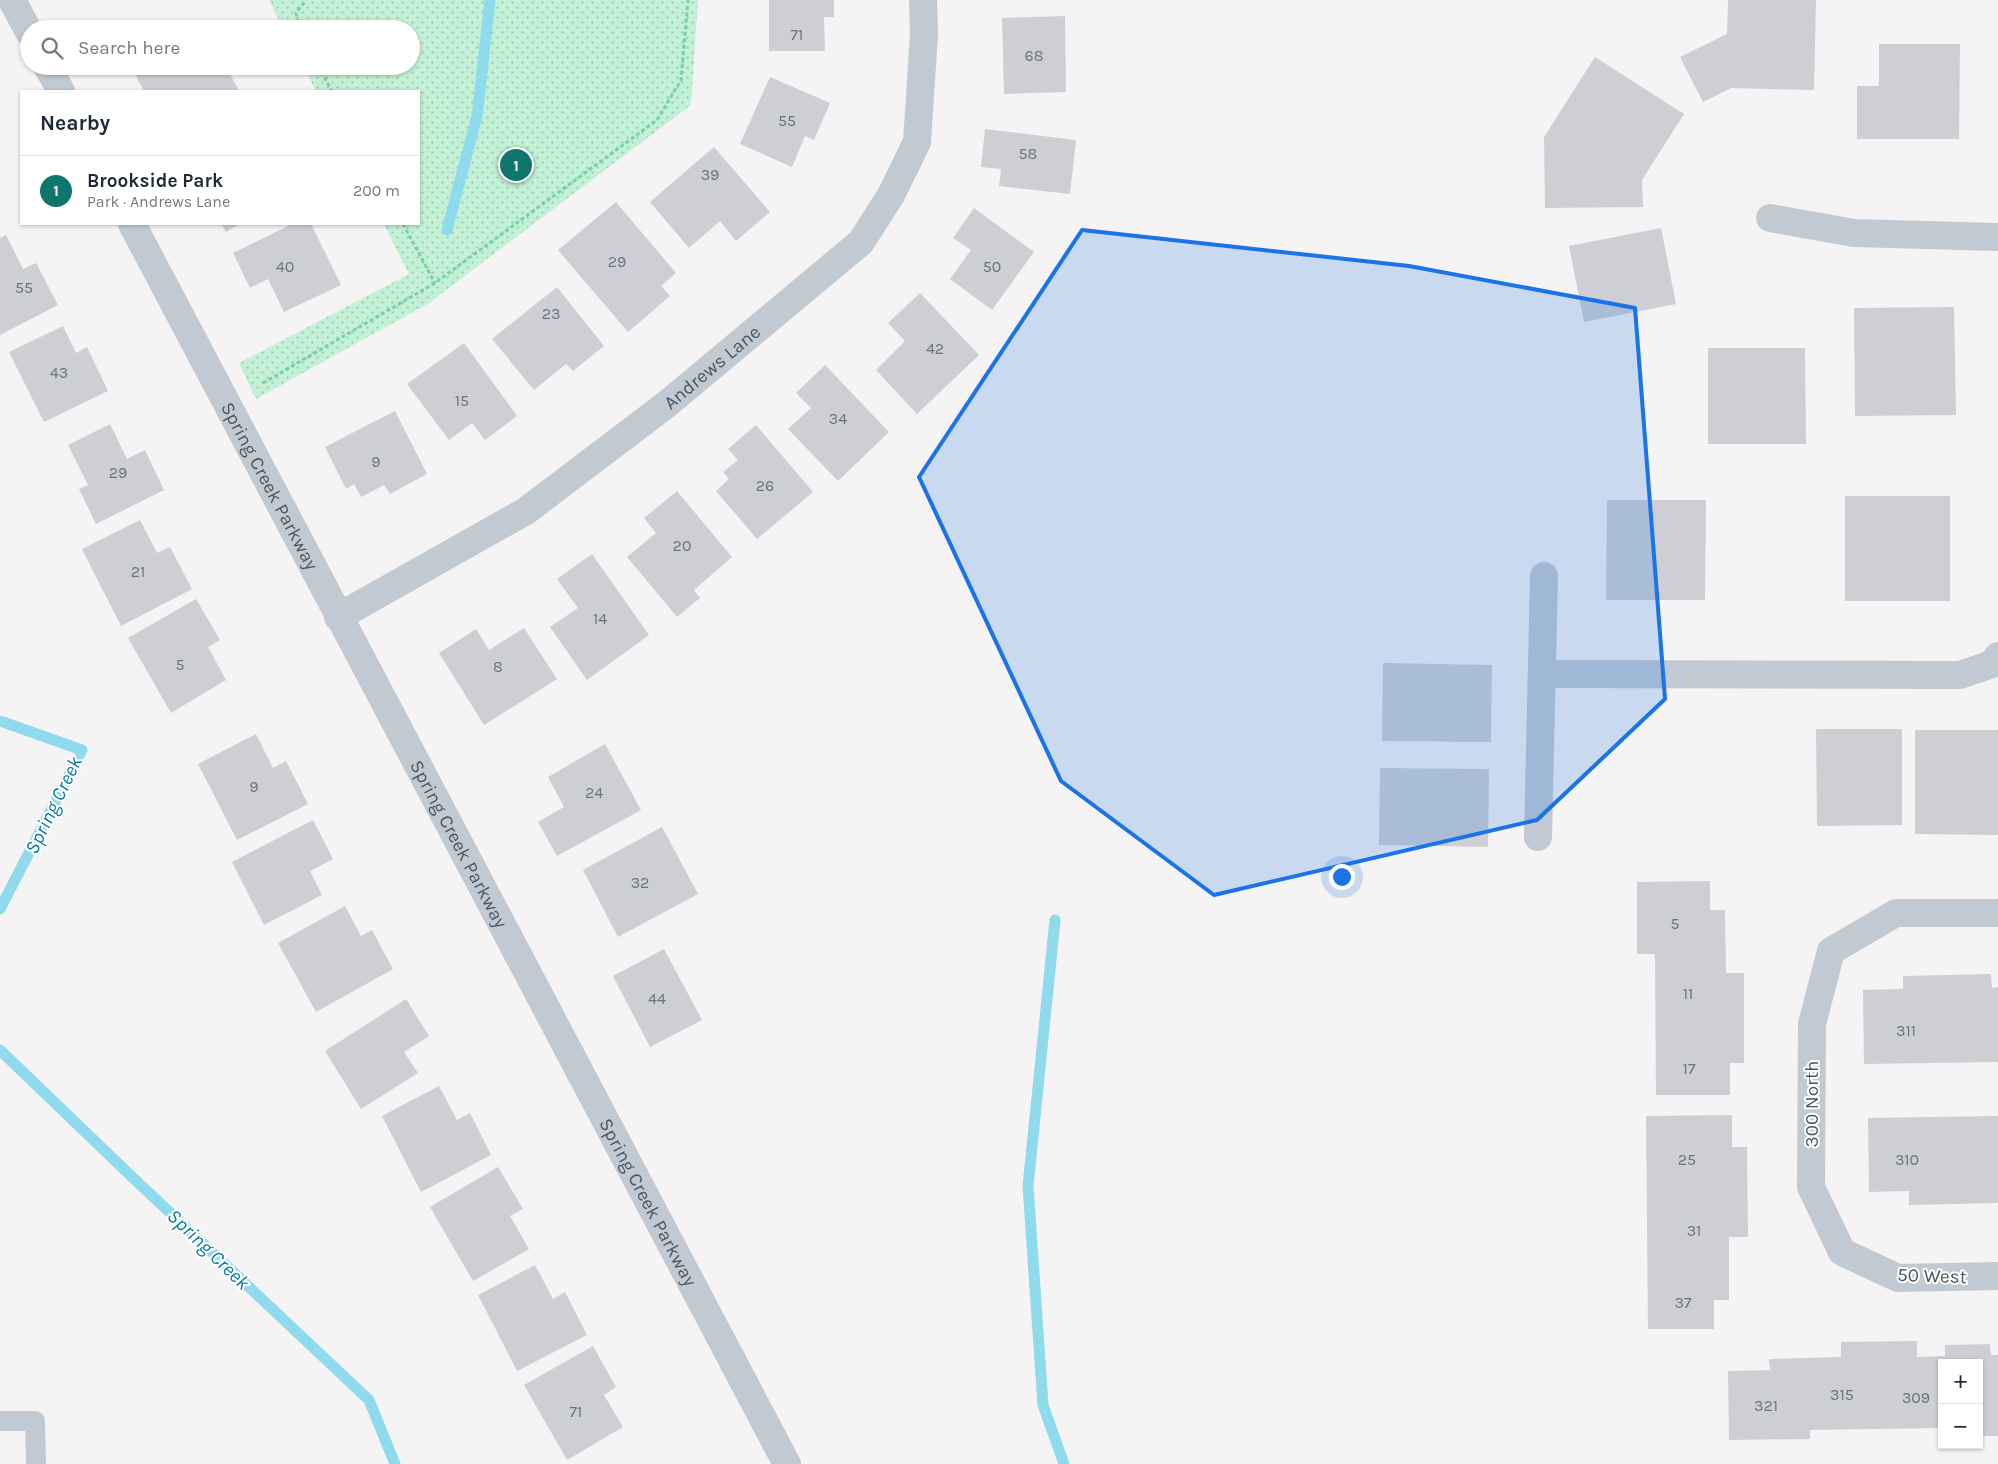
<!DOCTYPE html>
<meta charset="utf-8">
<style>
:root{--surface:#fff;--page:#f6f6f7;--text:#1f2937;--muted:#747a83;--line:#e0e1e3;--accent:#0f766e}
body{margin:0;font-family:Karla,sans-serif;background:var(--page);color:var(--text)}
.controls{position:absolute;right:15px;bottom:15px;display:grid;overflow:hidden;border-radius:0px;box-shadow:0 1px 4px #0004}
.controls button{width:45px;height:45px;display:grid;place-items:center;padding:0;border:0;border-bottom:1px solid var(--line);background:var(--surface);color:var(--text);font:25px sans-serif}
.you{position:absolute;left:1341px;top:876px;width:18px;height:18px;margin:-12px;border:4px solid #fff;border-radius:50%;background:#1a73e8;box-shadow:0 0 0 8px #1a73e833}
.badge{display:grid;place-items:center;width:32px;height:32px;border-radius:50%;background:var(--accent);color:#fff;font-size:16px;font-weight:700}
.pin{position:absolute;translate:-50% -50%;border:2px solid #fff;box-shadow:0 1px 5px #0006}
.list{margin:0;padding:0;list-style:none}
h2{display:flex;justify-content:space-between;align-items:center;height:65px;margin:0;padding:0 20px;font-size:21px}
h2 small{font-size:16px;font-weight:400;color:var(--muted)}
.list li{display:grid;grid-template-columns:32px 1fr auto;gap:15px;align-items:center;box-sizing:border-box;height:70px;padding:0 20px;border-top:1px solid var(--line)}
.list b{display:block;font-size:19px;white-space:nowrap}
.list p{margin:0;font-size:16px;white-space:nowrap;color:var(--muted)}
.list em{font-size:16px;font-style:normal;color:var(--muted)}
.icon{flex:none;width:28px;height:28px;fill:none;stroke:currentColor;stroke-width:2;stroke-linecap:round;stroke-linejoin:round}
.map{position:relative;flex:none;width:1998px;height:1464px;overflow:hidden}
.search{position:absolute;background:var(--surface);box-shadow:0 1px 4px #0004;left:20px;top:20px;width:400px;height:55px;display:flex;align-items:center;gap:12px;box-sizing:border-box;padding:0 18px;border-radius:28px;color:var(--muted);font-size:19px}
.panel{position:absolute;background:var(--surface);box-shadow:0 1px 4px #0004;left:20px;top:90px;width:400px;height:135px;border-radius:0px}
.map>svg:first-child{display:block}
.grass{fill:url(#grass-dots)}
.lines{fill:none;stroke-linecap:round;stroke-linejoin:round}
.stream{stroke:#90daee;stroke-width:11}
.building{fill:#cdcfd5}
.path{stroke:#7ad0a6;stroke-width:3;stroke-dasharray:4 2.5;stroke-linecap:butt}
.service{stroke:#c1cad2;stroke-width:20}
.minor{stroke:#c1cad2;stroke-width:28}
.marked{fill:#1a73e8;fill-opacity:0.2;stroke:#1a73e8;stroke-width:4;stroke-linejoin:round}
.labels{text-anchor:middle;stroke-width:4;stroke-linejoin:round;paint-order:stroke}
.number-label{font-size:16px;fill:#6b747e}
.street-label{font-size:19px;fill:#4a5661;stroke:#fff}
.water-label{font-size:20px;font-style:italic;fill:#0c7c9b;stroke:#fff}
</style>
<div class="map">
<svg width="1998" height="1464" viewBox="0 0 1998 1464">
<defs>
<pattern id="grass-dots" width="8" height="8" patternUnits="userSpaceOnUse" patternTransform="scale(1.25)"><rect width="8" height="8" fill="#c3f1d5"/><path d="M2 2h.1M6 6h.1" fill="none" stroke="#a0c6b0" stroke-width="1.8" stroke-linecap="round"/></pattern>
</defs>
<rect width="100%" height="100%" fill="#f5f3f3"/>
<!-- grass -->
<path class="grass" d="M269 0H698L691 105 429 303 256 399 239 363 409 274 384 224H419V91H316L303 66H411V29H283Z"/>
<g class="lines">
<!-- stream -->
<path class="stream" d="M447 230 477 116 490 0
M0 721 82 750 0 909
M1055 920 1028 1186 1043 1405 1064 1464
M0 1050 129 1174 369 1400 395 1464"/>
</g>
<!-- building -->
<path class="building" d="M769 0H834V17H824L825 51H769Z
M1728 0H1816L1814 90 1731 88 1703 102 1680 57 1727 34Z
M1065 16 1066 92 1004 94 1002 18Z
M1879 44H1960L1959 139H1857V86H1879Z
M1595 57 1684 114 1642 180 1643 207 1545 208 1544 137Z
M146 66H226L239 91H144L134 72Z
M770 77 830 103 814 140 805 136 792 167 740 144Z
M985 129 1076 140 1070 194 999 186 1001 169 981 167Z
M714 147 770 212 736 241 720 221 689 248 650 202Z
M616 202 676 273 661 286 670 296 628 332 558 250Z
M974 208 1034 252 992 310 950 279 971 250 953 238Z
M221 224H240L226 232Z
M292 224H311L341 285 284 312 268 279 250 288 233 253Z
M1661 228 1676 304 1584 322 1569 246Z
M6 235 23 269 36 263 58 305 0 335V238Z
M557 287 604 346 573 371 566 364 534 390 492 339Z
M920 293 979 355 917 414 876 370 905 341 888 323Z
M1954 307 1956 415 1855 416 1854 308Z
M63 326 76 353 87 347 108 391 44 422 9 352Z
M464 343 517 416 485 440 472 423 449 440 407 384Z
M1708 348H1805L1806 444H1708Z
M825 365 889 432 838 481 788 429 811 408 796 393Z
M395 411 427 474 390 494 384 485 361 497 354 484 346 489 325 447Z
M110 424 127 459 145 450 164 490 96 524 79 489 88 485 68 445Z
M756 425 813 492 757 539 716 491 729 479 723 472 738 460 728 449Z
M677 491 732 557 694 590 700 598 677 617 627 557 656 533 644 518Z
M1845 496H1950V601H1845Z
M1607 500H1706L1705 600H1606Z
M140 520 157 553 170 547 192 589 121 626 82 549Z
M592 554 649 635 587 680 550 627 578 608 557 579Z
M196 599 220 640 208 647 226 680 171 713 128 638Z
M524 628 557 679 484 725 439 653 476 629 489 650Z
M1383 663 1492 665 1491 742 1382 741Z
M1816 729H1902V825L1817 826Z
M1915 730H1998V835L1915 834Z
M256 734 273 768 286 761 308 804 237 840 198 764Z
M605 744 641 810 557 856 538 822 564 807 548 777Z
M1380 768 1489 769 1488 847 1379 845Z
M313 820 333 859 310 871 322 895 264 925 232 862Z
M662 827 698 894 618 937 583 870Z
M1710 881V910H1725L1726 973H1744V1063H1730V1095H1656L1655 954H1637V882Z
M345 906 361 936 372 930 393 969 316 1012 278 943Z
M664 949 702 1020 650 1047 613 976Z
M1991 974 1992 988 1998 987V1062L1864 1064 1863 990 1903 989V976Z
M406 999 429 1036 404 1052 418 1073 361 1109 325 1051Z
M439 1086 457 1120 470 1113 491 1155 421 1192 382 1116Z
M1732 1115V1147H1747L1748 1237H1729V1300H1714V1329H1648L1646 1116Z
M1998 1116V1203L1909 1205V1191L1869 1192 1868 1118Z
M498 1167 523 1209 510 1216 529 1249 473 1281 430 1207Z
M535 1265 553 1299 565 1292 587 1335 517 1371 478 1295Z
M1917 1341V1357L1945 1356V1345L1990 1344 1991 1355H1998V1436H1979V1363H1942V1428L1810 1430V1439L1729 1440 1728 1371 1770 1370 1769 1359 1841 1357V1342Z
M593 1346 616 1387 604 1395 623 1427 567 1460 524 1385Z"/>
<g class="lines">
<!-- path -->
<path class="path" d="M300 29 296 13 306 0
M318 66 332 91
M403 224 435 283
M263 383 435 283 657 120 681 80 688 0"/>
<!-- service -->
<path class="service" d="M0 1421H35L36 1464"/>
<!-- minor -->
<g class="minor">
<path d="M12 0 29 32"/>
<path d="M47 66 61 91"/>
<path d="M1770 218 1854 233 1998 237"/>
<path id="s1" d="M132 224 787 1464"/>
<path id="s2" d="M338 617 526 511 667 404 861 242 891 195 917 142 924 34 923 0"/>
<path d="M1542 674 1960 675 1992 664 1998 656"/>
<path d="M1538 837 1544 576"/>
<path d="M1998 913H1896L1831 951 1812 1024 1811 1187 1842 1252 1898 1278 1998 1276"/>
</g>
</g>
<!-- marked area -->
<path class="marked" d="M1082 230 1409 266 1635 308 1665 699 1537 820 1214 895 1061 781 919 477Z"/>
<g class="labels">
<!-- number labels -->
<g class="number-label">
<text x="797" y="40">71</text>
<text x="1034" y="61">68</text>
<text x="787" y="126">55</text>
<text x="1028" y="159">58</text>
<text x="710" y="180">39</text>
<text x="617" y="267">29</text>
<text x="285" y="272">40</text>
<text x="992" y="272">50</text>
<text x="24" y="293">55</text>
<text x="551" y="319">23</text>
<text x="935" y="354">42</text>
<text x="59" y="378">43</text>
<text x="462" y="406">15</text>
<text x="838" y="424">34</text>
<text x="376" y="467">9</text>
<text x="118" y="478">29</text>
<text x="765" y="491">26</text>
<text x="682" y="551">20</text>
<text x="138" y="577">21</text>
<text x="600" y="624">14</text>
<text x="180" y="670">5</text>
<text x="498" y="672">8</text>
<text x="254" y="792">9</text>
<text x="594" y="798">24</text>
<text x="640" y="888">32</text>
<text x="1675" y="929">5</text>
<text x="1688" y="999">11</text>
<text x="657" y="1004">44</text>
<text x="1906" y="1036">311</text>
<text x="1689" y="1074">17</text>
<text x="1687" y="1165">25</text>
<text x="1907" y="1165">310</text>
<text x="1694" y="1236">31</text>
<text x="1683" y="1308">37</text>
<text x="1842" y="1400">315</text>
<text x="1916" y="1403">309</text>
<text x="1766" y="1411">321</text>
<text x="576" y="1417">71</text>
</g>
<!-- street labels -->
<g class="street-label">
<text dy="7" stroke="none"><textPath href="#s2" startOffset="451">Andrews Lane</textPath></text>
<text dy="7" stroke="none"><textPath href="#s1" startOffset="296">Spring Creek Parkway</textPath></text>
<text dy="7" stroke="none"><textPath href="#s1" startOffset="701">Spring Creek Parkway</textPath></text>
<text transform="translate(1811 1104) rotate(-90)" y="7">300 North</text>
<text dy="7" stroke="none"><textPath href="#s1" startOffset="1106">Spring Creek Parkway</textPath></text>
<text transform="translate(1932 1275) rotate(2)" y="7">50 West</text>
</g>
<!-- water labels -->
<g class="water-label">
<text transform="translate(53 805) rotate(-64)" y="7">Spring Creek</text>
<text transform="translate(209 1249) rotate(44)" y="7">Spring Creek</text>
</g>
</g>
</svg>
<div class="controls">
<button>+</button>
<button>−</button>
</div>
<div class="you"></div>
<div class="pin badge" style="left:516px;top:165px">1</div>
<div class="search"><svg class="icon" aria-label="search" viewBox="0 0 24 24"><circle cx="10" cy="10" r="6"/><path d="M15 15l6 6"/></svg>Search here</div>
<section class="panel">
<h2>Nearby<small></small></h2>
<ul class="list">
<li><span class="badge">1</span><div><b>Brookside Park</b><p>Park · Andrews Lane</p></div><em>200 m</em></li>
</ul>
</section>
</div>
